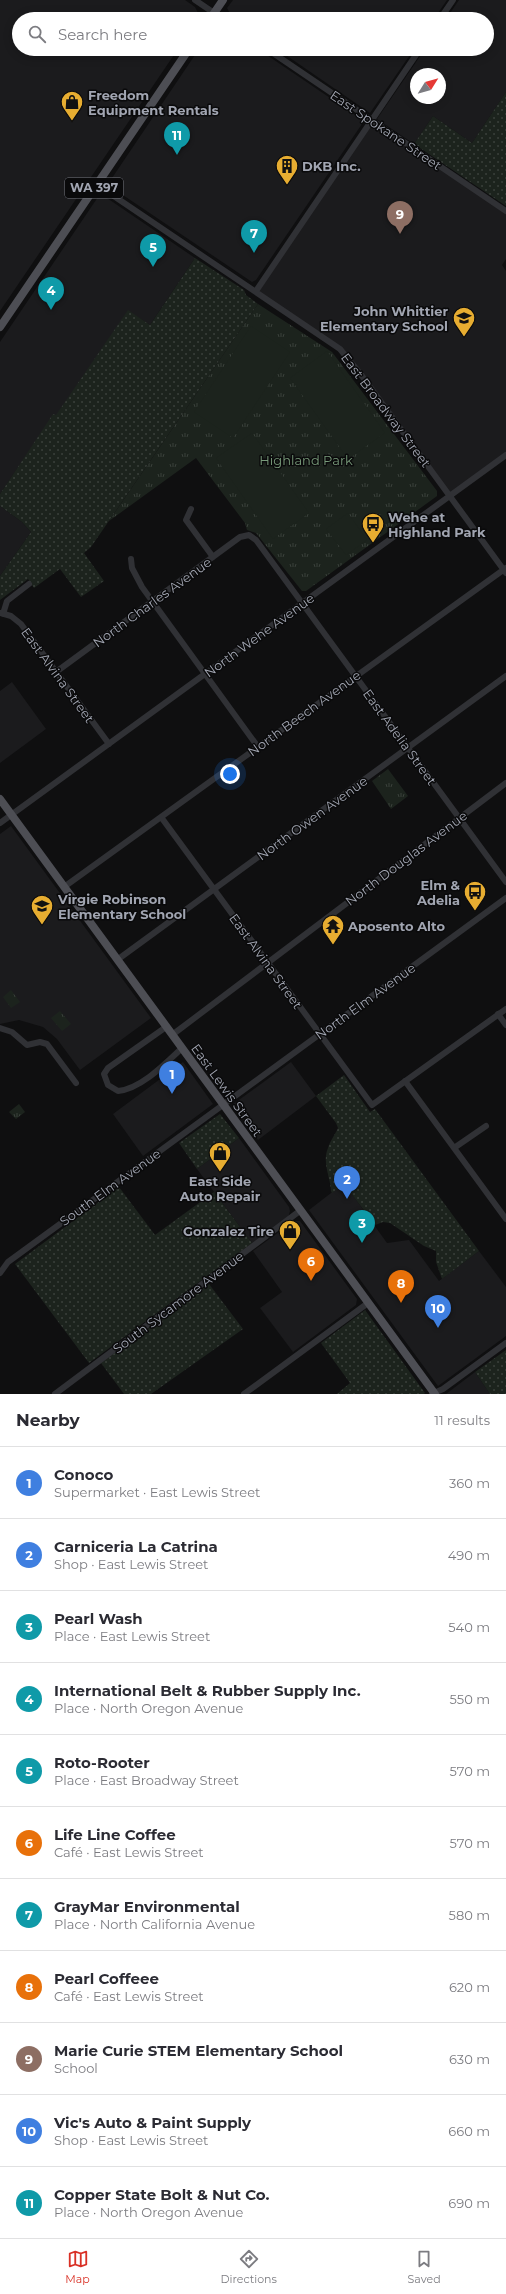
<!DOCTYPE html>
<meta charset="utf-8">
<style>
:root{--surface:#fff;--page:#f7f7f7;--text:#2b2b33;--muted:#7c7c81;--line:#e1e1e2;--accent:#d93025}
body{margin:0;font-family:Montserrat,sans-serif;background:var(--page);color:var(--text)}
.compass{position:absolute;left:410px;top:68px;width:36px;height:36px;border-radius:50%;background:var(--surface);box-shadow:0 2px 10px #0003;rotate:53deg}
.you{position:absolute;left:230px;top:774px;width:14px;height:14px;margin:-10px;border:3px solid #fff;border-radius:50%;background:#1a73e8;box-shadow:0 0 0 6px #1a73e833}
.badge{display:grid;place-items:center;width:26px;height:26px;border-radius:50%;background:var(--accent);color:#fff;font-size:13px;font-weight:700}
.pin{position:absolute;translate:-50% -33px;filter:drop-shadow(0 1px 2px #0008)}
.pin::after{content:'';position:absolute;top:21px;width:14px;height:12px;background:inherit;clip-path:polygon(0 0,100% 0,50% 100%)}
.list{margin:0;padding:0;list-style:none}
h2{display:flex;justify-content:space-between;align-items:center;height:52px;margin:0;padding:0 16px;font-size:17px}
h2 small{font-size:13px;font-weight:400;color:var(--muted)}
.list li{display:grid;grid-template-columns:26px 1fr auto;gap:12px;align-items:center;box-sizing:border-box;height:72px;padding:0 16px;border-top:1px solid var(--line)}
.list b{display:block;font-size:15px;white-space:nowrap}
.list p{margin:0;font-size:13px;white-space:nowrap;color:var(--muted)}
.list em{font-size:13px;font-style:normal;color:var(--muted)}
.icon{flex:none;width:22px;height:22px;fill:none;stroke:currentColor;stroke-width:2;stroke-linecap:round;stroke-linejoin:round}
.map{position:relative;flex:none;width:506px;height:1394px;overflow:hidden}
.search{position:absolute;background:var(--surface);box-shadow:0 2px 10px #0003;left:12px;right:12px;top:12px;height:44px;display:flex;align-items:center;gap:10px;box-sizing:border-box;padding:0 14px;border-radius:22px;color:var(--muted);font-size:15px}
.sheet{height:844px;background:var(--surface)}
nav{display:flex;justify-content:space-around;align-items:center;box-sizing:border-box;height:56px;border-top:1px solid var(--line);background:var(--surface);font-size:11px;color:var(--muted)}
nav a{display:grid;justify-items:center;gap:2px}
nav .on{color:var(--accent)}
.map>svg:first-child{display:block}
.built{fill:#1b1b1d;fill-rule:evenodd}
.grass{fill:url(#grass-dots)}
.park{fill:url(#park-tufts)}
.pitch{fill:#1c231d}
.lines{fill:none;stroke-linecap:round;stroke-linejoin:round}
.minor{stroke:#303135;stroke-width:6}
.major{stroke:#4d4e54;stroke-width:8}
.labels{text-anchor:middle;stroke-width:3;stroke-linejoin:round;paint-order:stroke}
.shield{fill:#0a0a0b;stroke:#74767f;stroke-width:1}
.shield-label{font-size:12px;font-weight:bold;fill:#a1a5b1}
.poi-label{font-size:13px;font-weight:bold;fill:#a1a5b1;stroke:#0a0a0b;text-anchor:start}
.street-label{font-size:13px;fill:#a1a5b1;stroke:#0a0a0b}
.park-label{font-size:13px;fill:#799b7b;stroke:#0a0a0b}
</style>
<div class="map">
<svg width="506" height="1394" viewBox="0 0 506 1394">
<defs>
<pattern id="grass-dots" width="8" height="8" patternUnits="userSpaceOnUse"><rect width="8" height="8" fill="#1c231d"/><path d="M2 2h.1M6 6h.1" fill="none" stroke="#3a403b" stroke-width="1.8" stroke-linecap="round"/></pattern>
<pattern id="park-tufts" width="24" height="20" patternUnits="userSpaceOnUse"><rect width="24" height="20" fill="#1c231d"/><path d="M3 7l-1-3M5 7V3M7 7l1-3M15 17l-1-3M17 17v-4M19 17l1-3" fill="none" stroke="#3a403b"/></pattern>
</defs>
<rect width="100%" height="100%" fill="#0f0f10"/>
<!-- built -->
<path class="built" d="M0 0H185L195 7 199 15V19H19V49H178L0 311Z
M233 0H447L434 19H233L227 8Z
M459 0H506V92L472 143 433 116 414 144 377 119 425 49H487V19H446ZM416 74H440V98H416Z
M199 49H258L364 121 256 280 252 282 111 187 110 181Z
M277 49H414L370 113Z
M372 120 506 211V259L502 265 506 271V455L450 496 348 358 256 291Z
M104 196 195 258 150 325 128 311 56 416 54 414 0 494V342L98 197Z
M0 506 22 522 31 532 0 576Z
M12 682 46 729 0 763V691Z
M11 826 151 1018 80 1070 57 1039 43 1027 19 1020 0 1024V834Z
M183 1062 213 1104 143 1156 113 1114Z
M291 1062 316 1096 258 1140 232 1105Z
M239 1138 289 1207 290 1211 288 1218 252 1243 197 1169Z
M344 1183 387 1243 409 1240 439 1281 479 1251 506 1287V1336L438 1386 309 1210Z
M294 1221H300L357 1299 356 1305 293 1352 260 1308 282 1292 253 1251Z
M475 1372 490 1394H446Z"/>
<!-- grass -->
<path class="grass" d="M506 92V206L414 144 433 116 472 143Z
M195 258 244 290 246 295 258 304 91 547 84 553 104 581 81 597 60 569 34 588 28 579 0 600V576L31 532 22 522 0 506V494L53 414 56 415 128 310 150 325Z
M344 1075 370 1112 375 1109 479 1251 442 1279 436 1262V1251L424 1246 390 1223 383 1222 375 1225 344 1184 332 1193 331 1191C330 1176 322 1162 328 1148 330 1141 335 1135 338 1128L336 1123 316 1096Z
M220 1114 239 1138 197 1169 179 1143Z
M119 1187 155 1235 214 1192 252 1243 89 1363 15 1264Z
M209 1284 243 1329 151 1394H124L101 1363Z
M365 1310 425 1393 424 1394H337L350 1383 321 1343Z
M506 1350V1394H490L475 1372Z"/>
<!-- park -->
<path class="park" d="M258 304 332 352 437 491V496L306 591H302L256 533 247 530 245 523 196 458 109 521Z
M388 769 408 796 391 809 372 781Z
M11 990 20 1002 11 1008 3 997Z
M60 1011 71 1024 62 1031 51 1018Z
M19 1104 25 1112 16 1119 9 1112Z"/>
<!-- pitch -->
<path class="pitch" d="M251 326 290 352 233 438 194 412Z
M327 351 385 433 348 459 290 378Z
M252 433 309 513 273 539 216 458Z
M348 513 367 540 346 555 326 529Z"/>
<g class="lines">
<!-- minor -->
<path class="minor" d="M195 0 223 19
M440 19 453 0
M267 49 506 211
M96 184 340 349 362 376 506 573
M256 291 420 49
M191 509 186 520 213 557
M131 559 132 568 142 587 258 747
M0 613 11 616 21 624 109 744
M3 614 7 601 29 584
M56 672 240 537 249 535 256 540 506 882
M161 817 372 1105 506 1009
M0 823 506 455
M64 887 506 568
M117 960 506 676
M498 1014 506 1025
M166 1027 108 1068 104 1074 108 1085 118 1091C141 1089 166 1063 182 1048
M0 1028 12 1032 27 1045 40 1042 47 1044 76 1083
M172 1035 506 783
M405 1081 506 1219
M454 1148 486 1126
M0 1273 8 1262 506 898
M55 1394 301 1210
M244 1394 368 1303
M432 1394 443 1389 506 1343"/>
<!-- major -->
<path class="major" d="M210 19 223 0
M0 327 189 49
M0 799 435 1394"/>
</g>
<!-- icons -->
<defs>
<g id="shop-pin" transform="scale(1.15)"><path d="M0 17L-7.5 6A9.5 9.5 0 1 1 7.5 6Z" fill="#e7ad31" stroke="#0a0a0b"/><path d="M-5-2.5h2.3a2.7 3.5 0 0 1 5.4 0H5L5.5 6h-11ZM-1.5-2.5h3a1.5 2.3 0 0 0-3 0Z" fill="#111"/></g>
<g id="building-pin" transform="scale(1.15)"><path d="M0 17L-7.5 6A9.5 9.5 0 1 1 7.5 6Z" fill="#e7ad31" stroke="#0a0a0b"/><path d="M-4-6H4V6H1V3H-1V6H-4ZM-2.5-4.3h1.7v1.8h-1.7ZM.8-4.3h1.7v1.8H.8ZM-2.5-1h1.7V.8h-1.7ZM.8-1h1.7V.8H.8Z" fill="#111"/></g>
<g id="school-pin" transform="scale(1.15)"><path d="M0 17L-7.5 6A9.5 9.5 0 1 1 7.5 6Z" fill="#e7ad31" stroke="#0a0a0b"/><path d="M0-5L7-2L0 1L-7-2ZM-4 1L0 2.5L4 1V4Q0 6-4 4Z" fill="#111"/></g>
<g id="bus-pin" transform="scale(1.15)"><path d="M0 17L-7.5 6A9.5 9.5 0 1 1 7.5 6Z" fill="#e7ad31" stroke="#0a0a0b"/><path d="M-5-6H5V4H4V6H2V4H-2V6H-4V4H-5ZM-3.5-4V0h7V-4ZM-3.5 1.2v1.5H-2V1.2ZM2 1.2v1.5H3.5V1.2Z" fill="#111"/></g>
<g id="temple-pin" transform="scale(1.15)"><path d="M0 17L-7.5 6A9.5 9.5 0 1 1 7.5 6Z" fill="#e7ad31" stroke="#0a0a0b"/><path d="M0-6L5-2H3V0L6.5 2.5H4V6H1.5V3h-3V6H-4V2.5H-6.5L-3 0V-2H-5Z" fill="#111"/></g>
</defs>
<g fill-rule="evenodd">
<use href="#shop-pin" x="72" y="102"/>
<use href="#building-pin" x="287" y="166"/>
<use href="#school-pin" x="464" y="318"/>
<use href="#bus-pin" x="373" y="524"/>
<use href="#bus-pin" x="475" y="892"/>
<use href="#school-pin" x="42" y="906"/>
<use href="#temple-pin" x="333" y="926"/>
<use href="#shop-pin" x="220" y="1153"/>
<use href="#shop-pin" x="290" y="1231"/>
</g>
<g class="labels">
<!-- shield labels -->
<rect class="shield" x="65" y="178" width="58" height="20" rx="3"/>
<g class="shield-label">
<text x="94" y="192">WA 397</text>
</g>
<!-- poi labels -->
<g class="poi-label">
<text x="88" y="100">Freedom<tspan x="88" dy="15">Equipment Rentals</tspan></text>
<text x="302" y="171">DKB Inc.</text>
<text x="448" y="316" text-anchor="end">John Whittier<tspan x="448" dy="15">Elementary School</tspan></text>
<text x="388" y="522">Wehe at<tspan x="388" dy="15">Highland Park</tspan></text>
<text x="460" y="890" text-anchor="end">Elm &amp;<tspan x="460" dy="15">Adelia</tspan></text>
<text x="58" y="904">Virgie Robinson<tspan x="58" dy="15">Elementary School</tspan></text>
<text x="348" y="931">Aposento Alto</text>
<text x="220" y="1186" text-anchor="middle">East Side<tspan x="220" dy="15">Auto Repair</tspan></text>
<text x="274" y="1236" text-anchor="end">Gonzalez Tire</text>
</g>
<!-- street labels -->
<g class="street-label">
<text transform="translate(386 130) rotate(34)" y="5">East Spokane Street</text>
<text transform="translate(386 410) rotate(53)" y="5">East Broadway Street</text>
<text transform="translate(152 602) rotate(-36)" y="5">North Charles Avenue</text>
<text transform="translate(259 635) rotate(-36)" y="5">North Wehe Avenue</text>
<text transform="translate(58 675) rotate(54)" y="5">East Alvina Street</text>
<text transform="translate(304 713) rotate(-36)" y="5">North Beech Avenue</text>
<text transform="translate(400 737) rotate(54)" y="5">East Adelia Street</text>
<text transform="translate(312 818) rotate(-36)" y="5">North Owen Avenue</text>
<text transform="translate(406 858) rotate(-37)" y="5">North Douglas Avenue</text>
<text transform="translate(266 961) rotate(54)" y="5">East Alvina Street</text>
<text transform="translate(365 1001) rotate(-36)" y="5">North Elm Avenue</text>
<text transform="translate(227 1090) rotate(54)" y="5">East Lewis Street</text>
<text transform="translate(110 1187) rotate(-36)" y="5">South Elm Avenue</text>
<text transform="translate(178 1302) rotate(-37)" y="5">South Sycamore Avenue</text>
</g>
<!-- park labels -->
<g class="park-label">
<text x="306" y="465">Highland Park</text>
</g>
</g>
</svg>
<svg class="compass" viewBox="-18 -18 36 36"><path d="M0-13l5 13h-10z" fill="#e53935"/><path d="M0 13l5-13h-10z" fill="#7c7c81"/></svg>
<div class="you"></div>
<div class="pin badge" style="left:172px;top:1094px;background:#3f7fe0">1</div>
<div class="pin badge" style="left:347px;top:1199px;background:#3f7fe0">2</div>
<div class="pin badge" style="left:362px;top:1243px;background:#0f9aa8">3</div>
<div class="pin badge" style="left:51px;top:310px;background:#0f9aa8">4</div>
<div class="pin badge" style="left:153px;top:267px;background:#0f9aa8">5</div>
<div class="pin badge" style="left:311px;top:1281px;background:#e8710a">6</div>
<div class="pin badge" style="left:254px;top:253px;background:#0f9aa8">7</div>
<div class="pin badge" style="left:401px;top:1303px;background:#e8710a">8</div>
<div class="pin badge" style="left:400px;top:234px;background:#8d6e63">9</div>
<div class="pin badge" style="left:438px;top:1328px;background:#3f7fe0">10</div>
<div class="pin badge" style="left:177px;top:155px;background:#0f9aa8">11</div>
<div class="search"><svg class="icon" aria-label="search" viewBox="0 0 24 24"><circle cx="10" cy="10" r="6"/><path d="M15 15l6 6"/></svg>Search here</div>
</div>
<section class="sheet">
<h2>Nearby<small>11 results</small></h2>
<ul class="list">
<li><span class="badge" style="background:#3f7fe0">1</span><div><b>Conoco</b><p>Supermarket · East Lewis Street</p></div><em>360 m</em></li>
<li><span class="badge" style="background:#3f7fe0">2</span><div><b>Carniceria La Catrina</b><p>Shop · East Lewis Street</p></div><em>490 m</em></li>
<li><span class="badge" style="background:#0f9aa8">3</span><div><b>Pearl Wash</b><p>Place · East Lewis Street</p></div><em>540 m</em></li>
<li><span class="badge" style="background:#0f9aa8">4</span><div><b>International Belt &amp; Rubber Supply Inc.</b><p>Place · North Oregon Avenue</p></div><em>550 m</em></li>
<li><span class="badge" style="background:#0f9aa8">5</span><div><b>Roto-Rooter</b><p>Place · East Broadway Street</p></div><em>570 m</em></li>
<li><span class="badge" style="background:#e8710a">6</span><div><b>Life Line Coffee</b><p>Café · East Lewis Street</p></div><em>570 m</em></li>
<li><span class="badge" style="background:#0f9aa8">7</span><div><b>GrayMar Environmental</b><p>Place · North California Avenue</p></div><em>580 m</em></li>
<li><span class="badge" style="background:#e8710a">8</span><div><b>Pearl Coffeee</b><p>Café · East Lewis Street</p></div><em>620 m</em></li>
<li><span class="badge" style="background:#8d6e63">9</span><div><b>Marie Curie STEM Elementary School</b><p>School</p></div><em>630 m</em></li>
<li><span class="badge" style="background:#3f7fe0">10</span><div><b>Vic's Auto &amp; Paint Supply</b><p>Shop · East Lewis Street</p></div><em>660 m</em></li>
<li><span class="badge" style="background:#0f9aa8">11</span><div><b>Copper State Bolt &amp; Nut Co.</b><p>Place · North Oregon Avenue</p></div><em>690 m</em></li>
</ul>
</section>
<nav>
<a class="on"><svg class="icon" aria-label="map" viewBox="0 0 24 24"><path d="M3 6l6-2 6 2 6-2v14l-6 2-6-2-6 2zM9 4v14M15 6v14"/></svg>Map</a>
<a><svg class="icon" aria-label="directions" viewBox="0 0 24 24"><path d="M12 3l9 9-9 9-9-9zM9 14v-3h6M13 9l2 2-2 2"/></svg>Directions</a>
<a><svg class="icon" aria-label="saved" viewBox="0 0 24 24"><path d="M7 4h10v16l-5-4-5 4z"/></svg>Saved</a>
</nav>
